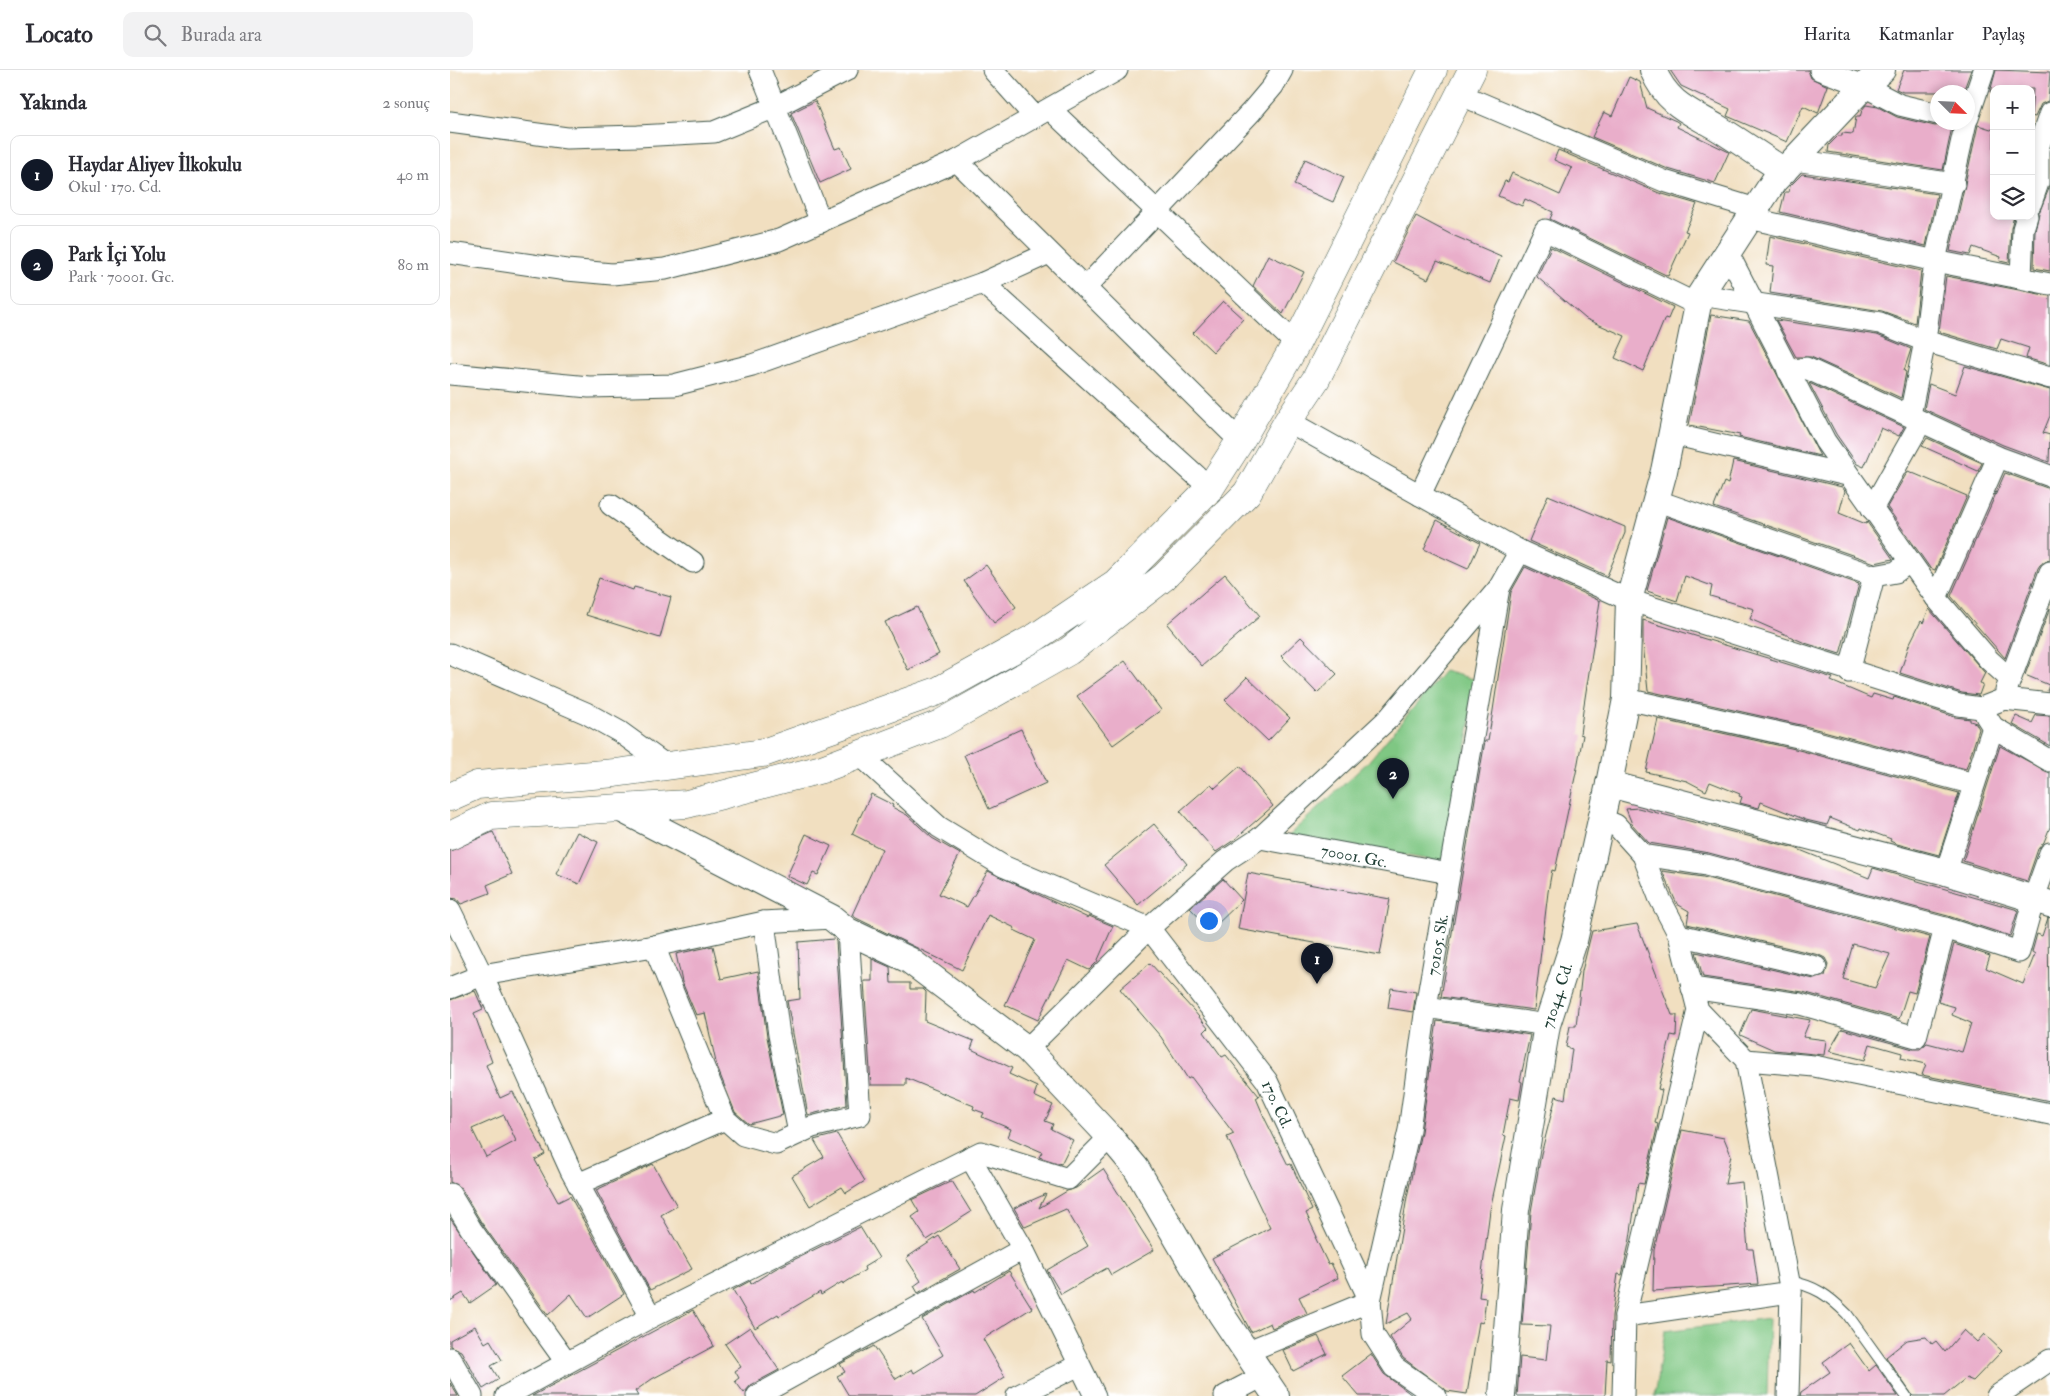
<!DOCTYPE html>
<html lang="tr">
<meta charset="utf-8">
<style>
:root{--surface:#fff;--page:#f2f2f3;--text:#2b2b33;--muted:#7c7c81;--line:#e1e1e2;--accent:#111827}
body{margin:0;font-family:"IM FELL Double Pica",serif;background:var(--page);color:var(--text)}
.controls{position:absolute;right:15px;top:15px;display:grid;overflow:hidden;border-radius:10px;box-shadow:0 2px 8px #0003}
.controls button{width:45px;height:45px;display:grid;place-items:center;padding:0;border:0;border-bottom:1px solid var(--line);background:var(--surface);color:var(--text);font:25px sans-serif}
.compass{position:absolute;left:1480px;top:15px;width:45px;height:45px;border-radius:50%;background:var(--surface);box-shadow:0 2px 8px #0003;rotate:114deg}
.you{position:absolute;left:758px;top:850px;width:18px;height:18px;margin:-12px;border:4px solid #fff;border-radius:50%;background:#1a73e8;box-shadow:0 0 0 8px #1a73e833}
.badge{display:grid;place-items:center;width:32px;height:32px;border-radius:50%;background:var(--accent);color:#fff;font-size:16px;font-weight:700}
.pin{position:absolute;translate:-50% -41px;filter:drop-shadow(0 1px 2px #0008)}
.pin::after{content:'';position:absolute;top:26px;width:18px;height:15px;background:inherit;clip-path:polygon(0 0,100% 0,50% 100%)}
.list{margin:0;padding:0;list-style:none}
h2{display:flex;justify-content:space-between;align-items:center;height:65px;margin:0;padding:0 20px;font-size:21px}
h2 small{font-size:16px;font-weight:400;color:var(--muted)}
.list li{display:grid;grid-template-columns:32px 1fr auto;gap:15px;align-items:center;box-sizing:border-box;height:80px;margin:0 10px 10px;padding:0 10px;border:1px solid var(--line);border-radius:10px}
.list b{display:block;font-size:19px;white-space:nowrap}
.list p{margin:0;font-size:16px;white-space:nowrap;color:var(--muted)}
.list em{font-size:16px;font-style:normal;color:var(--muted)}
.icon{flex:none;width:28px;height:28px;fill:none;stroke:currentColor;stroke-width:2;stroke-linecap:round;stroke-linejoin:round}
.map{position:relative;flex:none;width:1600px;height:1326px;overflow:hidden}
header{display:flex;align-items:center;gap:30px;box-sizing:border-box;height:70px;padding:0 25px;background:var(--surface);border-bottom:1px solid var(--line)}
header strong{font-size:24px}
nav{display:flex;gap:28px;margin-inline-start:auto;font-size:18px}
.search{width:350px;height:45px;background:var(--page);display:flex;align-items:center;gap:12px;box-sizing:border-box;padding:0 18px;border-radius:10px;color:var(--muted);font-size:19px}
main{display:flex}
aside{flex:1;background:var(--surface)}
.map>svg:first-child{display:block}
.green{fill:#7fc783;stroke:#4f825c}
.building{fill:#e9aeca;fill-rule:evenodd}
.lines{fill:none;stroke-linecap:round;stroke-linejoin:round}
.service-casing{stroke:#3e5549;stroke-width:12}
.minor-casing{stroke:#3e5549;stroke-width:23}
.tertiary-casing{stroke:#3e5549;stroke-width:28}
.secondary-casing{stroke:#3e5549;stroke-width:29}
.service{stroke:#fff;stroke-width:10}
.minor{stroke:#fff;stroke-width:21}
.tertiary{stroke:#fff;stroke-width:26}
.secondary{stroke:#fff;stroke-width:28}
.labels{text-anchor:middle;stroke-width:5;stroke-linejoin:round;paint-order:stroke}
.street-label{font-size:16px;fill:#1f3d34;stroke:#fff}
</style>
<header>
<strong>Locato</strong>
<div class="search"><svg class="icon" aria-label="search" viewBox="0 0 24 24"><circle cx="10" cy="10" r="6"/><path d="M15 15l6 6"/></svg>Burada ara</div>
<nav><a>Harita</a><a>Katmanlar</a><a>Paylaş</a></nav>
</header>
<main>
<aside>
<h2>Yakında<small>2 sonuç</small></h2>
<ul class="list">
<li><span class="badge">1</span><div><b>Haydar Aliyev İlkokulu</b><p>Okul · 170. Cd.</p></div><em>40 m</em></li>
<li><span class="badge">2</span><div><b>Park İçi Yolu</b><p>Park · 70001. Gc.</p></div><em>80 m</em></li>
</ul>
</aside>
<div class="map">
<svg width="1600" height="1326" viewBox="0 0 1600 1326">
<rect width="100%" height="100%" fill="#fff"/>
<filter id="ink" filterUnits="userSpaceOnUse"><feTurbulence type="fractalNoise" baseFrequency=".02" numOctaves="2"/><feDisplacementMap in="SourceGraphic" scale="10" xChannelSelector="R" yChannelSelector="G"/><feConvolveMatrix kernelMatrix="1 2 1 2 8 2 1 2 1" color-interpolation-filters="sRGB"/></filter>
<filter id="wash" filterUnits="userSpaceOnUse"><feTurbulence type="fractalNoise" baseFrequency=".0096" numOctaves="4" result="noise"/><feDisplacementMap in="SourceGraphic" scale="20" xChannelSelector="R" yChannelSelector="G"/><feGaussianBlur stdDeviation="1.12" result="paint"/><feColorMatrix in="noise" values="0 0 0 0 0 0 0 0 0 0 0 0 0 0 0 0 0 1.4 0 .05"/><feComposite in="paint" operator="in"/></filter>
<g filter="url(#wash)">
<rect width="100%" height="100%" fill="#f1dfc0"/>
<!-- green -->
<path class="green" d="M994 601 1027 610 998 793 839 765 918 692Z
M1319 1248 1317 1326H1204L1215 1261Z"/>
<g id="blocks">
<!-- building -->
<path class="building" d="M1220 0H1358L1361 8 1378 16 1368 43 1353 36 1337 72 1277 46 1280 39 1231 16Z
M1454 0H1521L1513 22H1453L1446 19Z
M1546 0 1600 2 1598 31 1591 34 1585 47 1581 46 1583 19H1544V22H1540Z
M1179 7 1190 12 1197 38 1226 51 1229 53 1227 57 1279 82 1265 113 1218 99 1142 67 1154 42 1162 46Z
M365 31 385 79 391 77 401 99 370 113 341 43Z
M1416 35 1428 37 1447 47 1485 56 1503 52 1493 100 1378 82 1379 75 1388 66H1392V63L1403 64 1406 47H1410L1412 40Z
M1528 55 1544 60V146H1564L1561 158 1559 193 1550 191 1551 187 1523 177 1520 185 1500 181Z
M1108 80 1209 123 1247 134 1235 161 1238 162 1218 206 1100 149 1103 142 1075 129 1072 136 1048 126 1055 111 1058 112 1062 103 1110 125 1122 98 1104 90Z
M855 89 894 107 883 132 844 115Z
M1352 104 1487 124 1476 176 1330 142 1335 122H1339L1340 116Z
M1600 116V201L1584 198 1585 161 1589 143Z
M966 146 1000 164 1051 186 1040 213 987 191 978 209 943 192Z
M1320 166 1471 201 1465 253 1432 241 1320 223 1323 196 1316 195Z
M1101 177 1223 237 1218 249 1215 248 1193 301 1165 288 1175 266 1136 249 1087 207Z
M818 185 854 202 833 244 803 216Z
M1496 206 1600 226V295L1576 288 1579 278 1551 269 1547 279 1489 262Z
M773 231 793 249 763 282 743 263Z
M1261 245 1299 251 1370 386 1289 367 1290 365 1239 355Z
M1326 250 1427 265 1461 279 1454 301 1456 302 1451 328 1361 287H1346Z
M1515 296 1600 320V346L1593 363 1600 365 1599 392 1553 375 1474 339 1479 314 1505 324Z
M1359 313 1454 357 1449 366 1431 358 1414 397 1407 394 1386 364Z
M1477 368 1532 393 1528 401 1472 376Z
M1283 391 1392 417 1395 421 1389 443 1416 454 1417 452 1443 489 1425 493 1264 437 1274 412 1278 414Z
M1458 401 1517 426 1485 500 1480 498 1437 437Z
M1555 403 1600 419V490L1592 492 1588 498 1555 588 1501 526Z
M1098 425 1175 457V463L1157 506 1079 471Z
M1217 447 1409 514 1390 584 1355 573 1300 549 1304 539 1260 526 1262 516 1235 506 1227 531 1197 521Z
M987 450 1030 473 1018 499 974 479Z
M536 495 566 537 544 553 514 511Z
M1075 497 1150 531 1133 641 1130 664 1133 665 1127 698 1105 801 1102 800 1098 822 1084 940 991 927 1035 671H1038L1042 647 1061 522Z
M775 504 810 546 752 596 717 554Z
M149 508 183 520 184 517 221 527 210 568 136 545Z
M467 537 489 584 458 600 435 552Z
M1600 538V621H1597L1599 615 1575 605Z
M1479 539 1535 603 1530 613 1533 614 1529 625 1512 623 1450 603 1459 575 1471 551 1473 553Z
M1193 550 1383 608 1381 611 1421 628 1423 624 1443 630 1444 627 1505 647 1520 649V651L1526 653 1529 659 1516 699 1351 655 1198 621 1193 573Z
M851 567 887 604 867 623 831 586Z
M675 591 711 640 663 675 627 626Z
M797 607 840 648 818 671 775 630Z
M1586 645 1600 646V676L1562 654 1566 646 1582 653Z
M1208 649 1345 679 1509 723 1489 785 1447 774 1440 771 1441 769 1411 758 1410 760 1380 748 1377 755 1356 750 1311 732 1309 738 1290 733 1292 727 1289 726 1290 724 1260 712 1256 721 1237 711 1196 702Z
M571 659 596 713 539 739 514 685Z
M1550 676 1600 703V757L1594 772 1588 779 1577 811 1513 791Z
M790 696 823 736 784 770 766 782 730 741 761 714 765 718Z
M421 724 443 735 442 737 457 745 482 768 510 784 489 824 517 837 538 801 638 848 639 846 663 856 647 892 639 900 618 890 588 950 555 935 585 870 564 860 565 858 538 845 512 900 406 848 402 845 432 779 402 764Z
M1188 738 1345 778 1419 808 1423 798 1568 840 1560 866 1498 846 1259 783 1199 773 1182 754 1176 739Z
M704 754 737 794 688 835 654 795Z
M43 762 62 804 37 815 40 823 11 834 7 829 0 828V781Z
M127 762 148 772 129 814 106 804Z
M356 764 381 776 368 805 363 803 357 815 337 806Z
M1212 801 1253 807 1480 867 1465 923 1458 921 1449 949 1353 922 1253 907 1246 882 1364 909 1375 906 1378 894 1375 888 1369 885 1237 854 1239 841 1227 834ZM1403 874 1440 884 1425 918 1393 909Z
M798 803 940 829 930 885 788 859Z
M773 809 792 830 761 860 740 838Z
M1598 848 1600 1031 1472 1005 1476 994 1451 988 1452 983 1420 974 1415 990 1379 981 1392 959 1463 979H1470L1477 973 1512 982 1521 953 1502 945 1505 937 1488 932 1504 874 1540 886 1536 898 1573 914 1585 884 1582 882 1587 864 1592 866Z
M1187 854 1222 945H1227L1226 966 1221 965 1208 1019 1212 1020 1205 1053 1208 1054 1194 1114 1188 1113 1180 1169 1172 1205 1168 1204 1162 1246 1161 1291 1157 1290 1155 1326H1067L1070 1287 1096 1290 1100 1256 1072 1255 1081 1142 1091 1084 1106 1026 1115 1029 1122 979 1116 977 1120 956H1126L1132 901 1142 861Z
M384 869 386 871 397 1035 358 1045 337 931 350 929 348 872Z
M263 876 271 909 308 901 317 967 333 1045 299 1054 285 1042 267 997 255 943 246 945 232 912 226 884Z
M422 889 440 897 441 913H460V919H473L476 922 475 951 524 971 521 979 562 998 559 1004 587 1017 584 1026 603 1035 595 1051 603 1054 601 1059 623 1070 611 1094 589 1087 592 1082 558 1067 561 1059 532 1047 534 1043 523 1039 524 1036 456 1008V1015H421L414 911H422Z
M700 893 744 941 758 958 754 962 772 987 776 985 809 1026 806 1028 815 1049 838 1095 841 1094 862 1140 856 1143 867 1167H865L878 1194 881 1193 888 1208 849 1227 857 1243 822 1258 820 1253 801 1262 762 1188 820 1158 777 1067 784 1064 741 1007 738 1009 711 967 670 919Z
M941 918 966 922 963 942 938 938Z
M25 921 33 939 24 943 42 992 36 995 50 1028 63 1022 95 1084 85 1090 108 1132 120 1126 174 1224 137 1248 121 1224 98 1245 31 1152 11 1118 0 1112V930ZM54 1045 66 1071 36 1087 22 1059Z
M1301 939 1360 950 1353 967 1376 970 1374 985 1324 980 1290 965Z
M987 951 1080 965 1070 1011 1072 1012 1069 1030 1060 1028 1053 1065 1056 1066 1040 1140 1029 1227 1036 1228 1033 1253 1029 1252 1017 1324 997 1321 953 1288 940 1267 962 1249 958 1243 936 1254 957 1127 971 1062Z
M1232 1060 1274 1068 1281 1085 1275 1114 1292 1112 1298 1179H1303L1308 1214 1203 1221 1204 1180Z
M387 1064 415 1111 396 1123 392 1117 360 1136 342 1106 374 1087 364 1070Z
M203 1094 227 1136 211 1145 242 1199 200 1220 146 1120Z
M653 1099 704 1180 661 1205 657 1198 611 1224 597 1200 638 1176 616 1139 575 1157 564 1138 596 1124 589 1138 617 1121 626 1118Z
M502 1111 521 1142 477 1170 462 1147 469 1142 462 1130Z
M0 1148 46 1215 20 1233 13 1223 0 1231Z
M410 1157 429 1188 414 1197 415 1200 393 1214 392 1212 371 1225 370 1222 329 1246 328 1244 305 1258 283 1220 300 1211 301 1214 325 1199Z
M489 1166 510 1199 468 1223 464 1216 471 1211 456 1188Z
M559 1201 582 1238 533 1269 555 1307 525 1326H399L387 1306 395 1302 390 1294 424 1276 446 1309 462 1299 464 1303 493 1285 472 1249 524 1220 525 1222Z
M243 1240 264 1276 202 1309 185 1321 188 1326H82Z
M25 1256 35 1273 40 1270 52 1290 41 1296 49 1309 33 1319 11 1281 0 1276V1270Z
M300 1257 329 1300 301 1315 294 1323 285 1311 289 1308 285 1301 291 1297 275 1274Z
M1514 1260 1527 1272 1534 1264 1552 1281 1523 1311 1516 1308 1494 1326H1463L1436 1287 1457 1270 1476 1267 1482 1274 1486 1271 1495 1282Z
M868 1266 877 1284 843 1301 833 1280Z
M1399 1273 1419 1301 1426 1295 1448 1326H1350L1351 1322 1380 1302 1373 1292Z
M921 1284 934 1304 962 1325 961 1326H909L892 1306Z
M0 1313 8 1326H0Z"/>
</g>
</g>
<g filter="url(#ink)">
<use href="#blocks" fill-opacity="0" stroke="#3e5549" stroke-width="1"/>
<g class="lines">
<!-- service casing -->
<g class="service-casing">
<path id="service" d="M1339 1211C1365 1216 1378 1225 1397 1244L1456 1326"/>
</g>
<!-- minor casing -->
<g class="minor-casing">
<g id="minor">
<path d="M310 0 325 37 397 0"/>
<path d="M543 0 585 47"/>
<path d="M1370 0 1414 16 1450 35 1488 44"/>
<path d="M1009 24 1214 111 1306 139"/>
<path d="M600 39 846 274"/>
<path d="M1518 48 1534 0"/>
<path d="M0 52 117 68 188 66 264 62 325 37 371 152"/>
<path d="M1345 90 1504 114"/>
<path d="M507 91 667 0"/>
<path d="M1581 133 1588 113V78L1600 43"/>
<path d="M1299 148 1485 191 1600 214"/>
<path d="M0 183 117 200 162 204 215 199 329 170 507 91 790 371"/>
<path d="M1278 183 1375 371 1486 528 1539 590 1559 608"/>
<path d="M1571 207 1573 159 1577 146"/>
<path d="M533 213 760 418"/>
<path d="M635 218 801 42 823 16 832 0"/>
<path d="M1250 225 1430 253 1475 271 1600 308"/>
<path d="M1338 301 1356 298 1548 387 1600 406"/>
<path d="M0 304 139 317 224 315 302 295 533 213 599 183"/>
<path d="M1460 345 1475 271 1485 191 1516 52"/>
<path d="M838 351 1070 481 1179 530 1509 635 1531 638 1554 629 1600 634"/>
<path d="M1222 364 1397 405"/>
<path d="M970 425 1095 160 1248 235"/>
<path d="M1205 430 1424 506"/>
<path d="M161 435 243 492"/>
<path d="M1422 439 1471 352"/>
<path d="M1486 528 1548 387"/>
<path d="M0 584 136 643 170 662 217 696"/>
<path d="M1399 602 1424 506 1446 502 1459 492"/>
<path d="M1556 621 1600 502"/>
<path d="M1176 629 1348 667 1524 714"/>
<path d="M1536 646 1543 657 1600 691"/>
<path id="s1" d="M410 685 489 757 553 796 699 858 817 1011 920 1231"/>
<path d="M1151 749 1166 755 1193 785 1209 827 1229 865 1248 940 1296 990 1341 1222 1338 1326"/>
<path id="s2" d="M810 768 999 803"/>
<path d="M1193 785 1256 795 1495 858 1569 882 1584 828 1600 783"/>
<path d="M1496 802 1543 657"/>
<path d="M0 840 32 905 121 1101 201 1247"/>
<path d="M314 852 329 965 349 1063"/>
<path d="M1229 865 1366 897"/>
<path d="M204 876 275 1049 293 1065 326 1074 362 1057 410 1045 398 861"/>
<path d="M0 918 32 905 204 876 314 852 382 848"/>
<path d="M1242 918 1350 934 1466 967 1495 858"/>
<path d="M976 937 1097 955"/>
<path d="M577 979 699 858 775 791 810 768 939 648 1049 518 1070 481"/>
<path d="M1296 990 1364 996 1600 1044"/>
<path d="M520 1087 573 1179"/>
<path d="M128 1114 275 1049"/>
<path d="M0 1124 21 1159 116 1292"/>
<path d="M1175 1246 1341 1222"/>
<path d="M796 1282 920 1231"/>
<path d="M0 1288 22 1326"/>
<path d="M56 1326 201 1247 531 1082 618 1109 660 1067"/>
<path d="M307 1326 573 1179 645 1326"/>
<path d="M567 1326 629 1295"/>
<path d="M775 1326 813 1306"/>
<path id="s3" d="M986 1326 944 1297 923 1264 920 1231 959 1060 976 937 1049 518"/>
<path d="M1173 1326 1175 1246 1248 940"/>
<path d="M1547 1326 1600 1290"/>
</g>
</g>
<!-- tertiary casing -->
<g class="tertiary-casing">
<g id="tertiary">
<path d="M1203 0C1217 34 1239 41 1268 58 1291 72 1312 87 1334 101"/>
<path d="M1159 714 1496 802 1600 834"/>
<path d="M171 739 382 848 398 861 459 890 577 979 660 1067 686 1098 771 1244 826 1326"/>
<path id="s4" d="M1052 1326 1066 1140 1097 955 1124 871 1159 714 1176 629 1179 530 1214 401 1250 225 1324 111 1414 16 1432 0"/>
</g>
</g>
<!-- secondary casing -->
<g class="secondary-casing">
<path id="secondary" d="M0 727 27 715 165 703 313 683 488 621 586 567 666 513 760 418 790 371 846 274 983 0
M0 766 41 746 237 734 372 699 490 654 619 581 714 507 797 423 838 351 866 309 1022 0"/>
</g>
<!-- service -->
<use href="#service" class="service"/>
<!-- minor -->
<use href="#minor" class="minor"/>
<!-- tertiary -->
<use href="#tertiary" class="tertiary"/>
<!-- secondary -->
<use href="#secondary" class="secondary"/>
</g>
</g>
<g class="labels">
<!-- street labels -->
<g class="street-label">
<text dy="6" stroke="none"><textPath href="#s2" startOffset="96">70001. Gc.</textPath></text>
<text dy="6" stroke="none"><textPath href="#s3" startOffset="486">70105. Sk.</textPath></text>
<text dy="6" stroke="none"><textPath href="#s4" startOffset="405">71044. Cd.</textPath></text>
<text dy="6" stroke="none"><textPath href="#s1" startOffset="559">170. Cd.</textPath></text>
</g>
</g>
</svg>
<div class="controls">
<button>+</button>
<button>−</button>
<button><svg class="icon" aria-label="layers" viewBox="0 0 24 24"><path d="M12 4l9 5-9 5-9-5zM3 14l9 5 9-5"/></svg></button>
</div>
<svg class="compass" viewBox="-18 -18 36 36"><path d="M0-13l5 13h-10z" fill="#e53935"/><path d="M0 13l5-13h-10z" fill="#7c7c81"/></svg>
<div class="you"></div>
<div class="pin badge" style="left:867px;top:914px">1</div>
<div class="pin badge" style="left:943px;top:729px">2</div>
</div>
</main>
